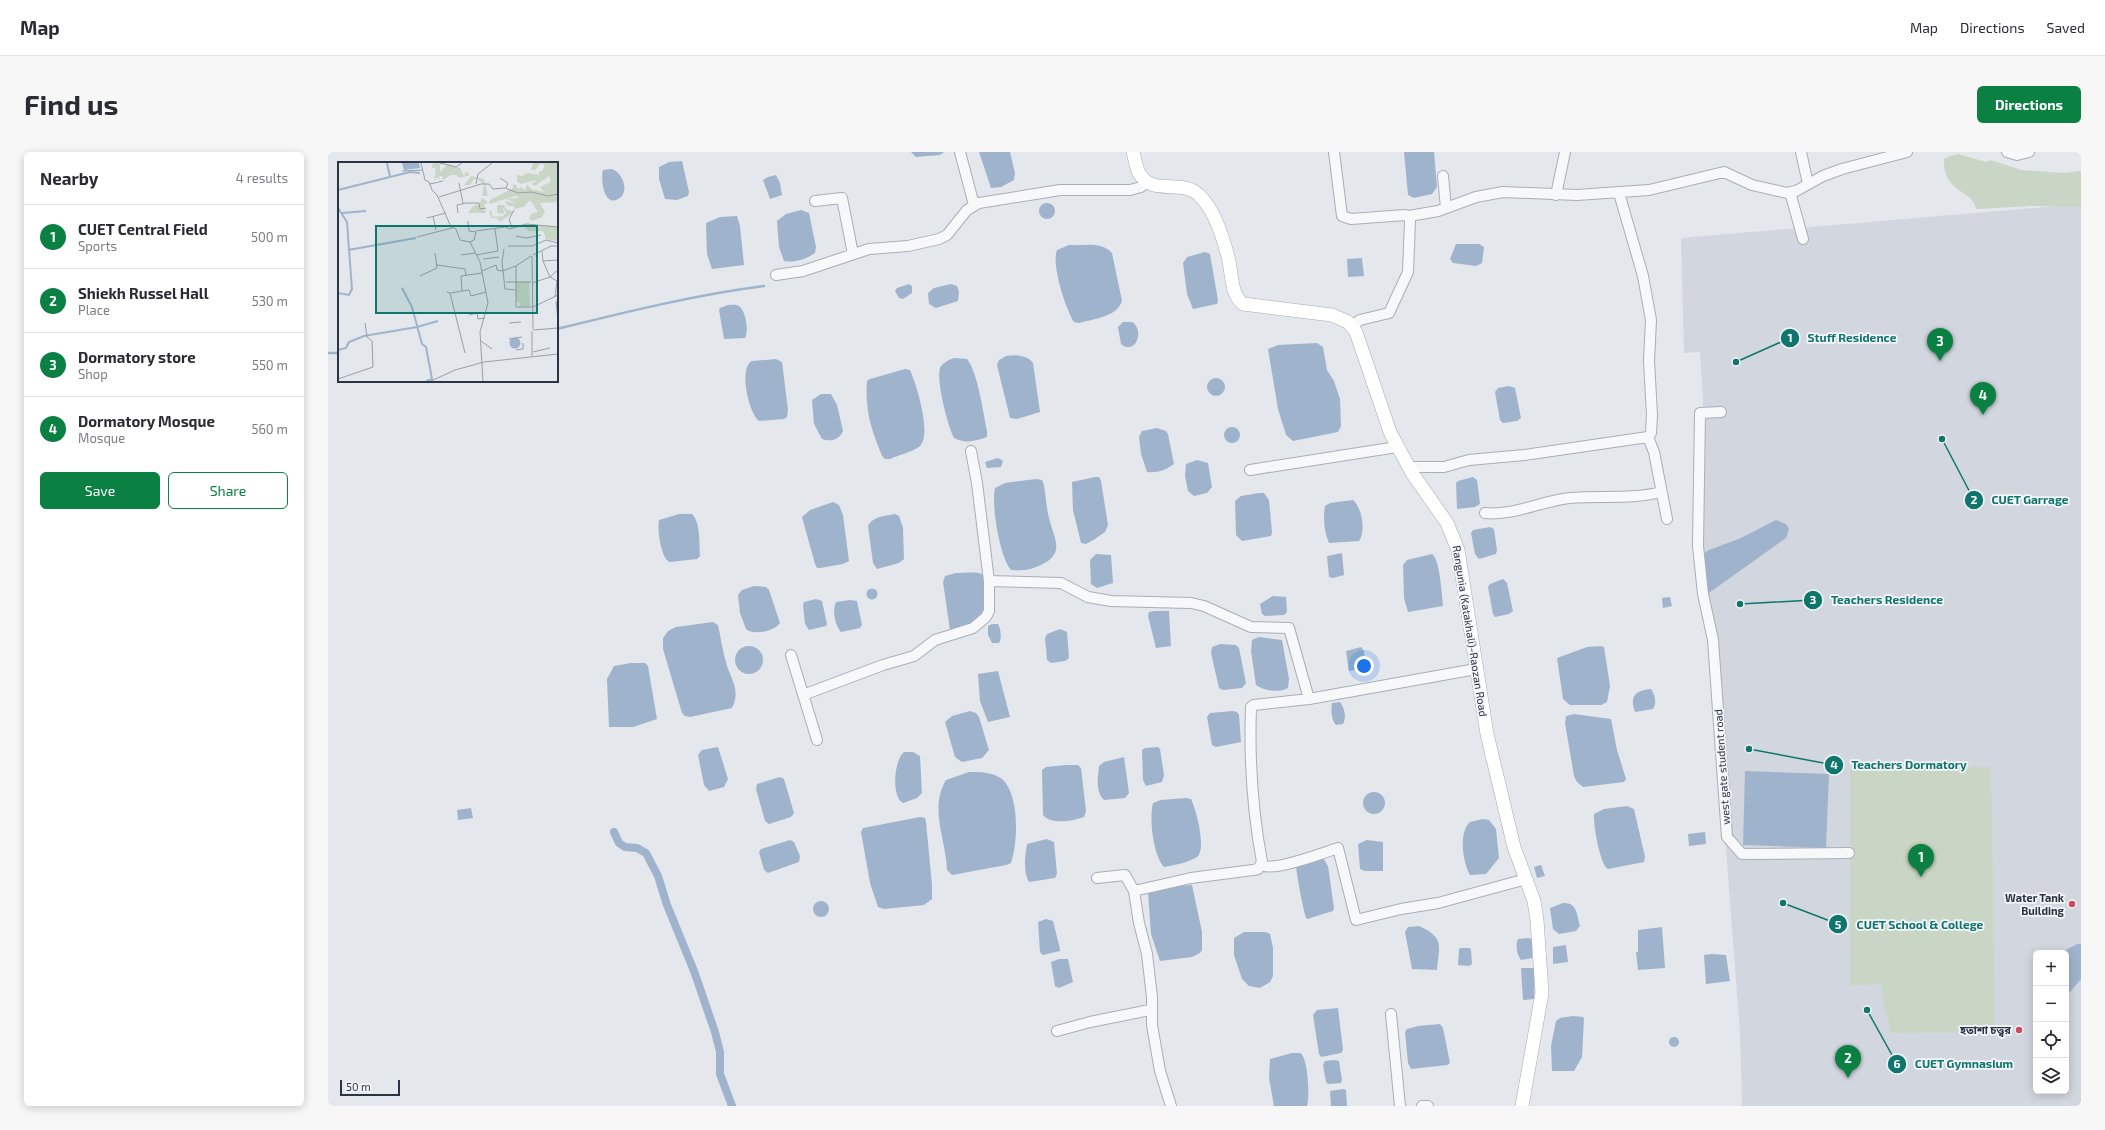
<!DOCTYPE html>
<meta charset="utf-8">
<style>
:root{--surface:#fff;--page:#f7f7f7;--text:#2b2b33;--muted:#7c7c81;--line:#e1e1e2;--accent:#0b8043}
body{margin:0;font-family:"Exo 2","Noto Sans Bengali",sans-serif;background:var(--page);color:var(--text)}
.controls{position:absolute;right:12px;bottom:12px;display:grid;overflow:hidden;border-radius:6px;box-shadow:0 2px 10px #0003}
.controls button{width:36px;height:36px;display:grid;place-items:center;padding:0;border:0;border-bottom:1px solid var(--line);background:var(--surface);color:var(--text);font:20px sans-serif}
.scale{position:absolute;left:12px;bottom:10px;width:60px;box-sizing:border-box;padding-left:4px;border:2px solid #2b3445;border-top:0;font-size:11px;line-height:14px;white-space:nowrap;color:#2b3445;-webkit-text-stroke:3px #f4f6f9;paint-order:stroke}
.you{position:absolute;left:1036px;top:514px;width:14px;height:14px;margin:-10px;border:3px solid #fff;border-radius:50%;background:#1a73e8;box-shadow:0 0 0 6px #1a73e833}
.badge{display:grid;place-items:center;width:26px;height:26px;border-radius:50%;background:var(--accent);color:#fff;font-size:13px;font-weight:700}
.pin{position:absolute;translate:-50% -33px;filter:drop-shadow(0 1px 2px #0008)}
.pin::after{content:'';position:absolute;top:21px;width:14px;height:12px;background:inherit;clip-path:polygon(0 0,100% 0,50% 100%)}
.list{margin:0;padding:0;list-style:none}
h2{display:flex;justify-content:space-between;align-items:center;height:52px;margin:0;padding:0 16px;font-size:17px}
h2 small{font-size:13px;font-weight:400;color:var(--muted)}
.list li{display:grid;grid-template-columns:26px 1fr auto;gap:12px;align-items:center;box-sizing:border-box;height:64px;padding:0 16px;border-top:1px solid var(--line)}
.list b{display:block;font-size:15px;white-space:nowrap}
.list p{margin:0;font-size:13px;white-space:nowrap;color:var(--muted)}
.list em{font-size:13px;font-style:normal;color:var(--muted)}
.actions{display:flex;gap:8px;padding:12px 16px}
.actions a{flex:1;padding:9px 0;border:1px solid var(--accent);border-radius:6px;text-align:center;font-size:14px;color:var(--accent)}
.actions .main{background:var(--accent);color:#fff}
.icon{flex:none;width:22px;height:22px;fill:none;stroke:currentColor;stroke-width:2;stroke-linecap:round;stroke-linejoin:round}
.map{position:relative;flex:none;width:1753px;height:954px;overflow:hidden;border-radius:6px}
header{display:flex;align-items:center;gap:24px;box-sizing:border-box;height:56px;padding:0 20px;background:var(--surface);border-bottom:1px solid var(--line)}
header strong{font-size:19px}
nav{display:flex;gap:22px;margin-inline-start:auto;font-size:14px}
.intro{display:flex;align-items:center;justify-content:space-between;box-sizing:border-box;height:96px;padding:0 24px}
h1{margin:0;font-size:28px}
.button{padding:10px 18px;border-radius:6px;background:var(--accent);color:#fff;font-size:14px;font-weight:700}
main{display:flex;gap:24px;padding:0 24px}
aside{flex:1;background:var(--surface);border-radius:6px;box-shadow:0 2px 10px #0003}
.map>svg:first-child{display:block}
.built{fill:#d2d6de;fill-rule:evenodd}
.green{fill:#c9d6c5}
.water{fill:#9fb4cc}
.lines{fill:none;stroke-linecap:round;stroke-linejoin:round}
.stream{stroke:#9fb4cc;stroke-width:2.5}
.canal{stroke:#9fb4cc;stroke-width:8}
.minor-casing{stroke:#a9aeb7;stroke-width:12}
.major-casing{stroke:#a3abb8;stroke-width:14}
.minor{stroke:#f7f8fa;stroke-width:10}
.major{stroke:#fff;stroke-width:13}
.poi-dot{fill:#d1495b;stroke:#f4f6f9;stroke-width:1.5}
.labels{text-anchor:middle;stroke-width:3.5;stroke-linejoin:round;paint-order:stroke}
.street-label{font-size:11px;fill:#2b3445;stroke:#f4f6f9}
.poi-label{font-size:11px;font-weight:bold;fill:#2b3445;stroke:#f4f6f9;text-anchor:end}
.inset-river{fill:none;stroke:#9fb4cc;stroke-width:2}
.inset-road{fill:none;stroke:#9a9fa9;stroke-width:1}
.view{fill:#0f766e;fill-opacity:0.15;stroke:#0f766e;stroke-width:2}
.inset-edge{fill:none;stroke:#2b3445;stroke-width:2}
.leader{fill:none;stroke:#0f766e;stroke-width:1.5}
.callout-dot{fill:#0f766e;stroke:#f4f6f9;stroke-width:1.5}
.mark-label{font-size:12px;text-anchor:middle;font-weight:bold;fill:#fff}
.callout-label{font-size:12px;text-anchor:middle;font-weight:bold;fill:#0f766e;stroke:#f4f6f9;stroke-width:3.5;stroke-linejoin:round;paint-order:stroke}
</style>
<header>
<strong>Map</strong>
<nav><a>Map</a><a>Directions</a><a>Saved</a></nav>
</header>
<div class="intro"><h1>Find us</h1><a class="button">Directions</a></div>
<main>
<aside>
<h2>Nearby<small>4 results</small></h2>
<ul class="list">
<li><span class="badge">1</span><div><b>CUET Central Field</b><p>Sports</p></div><em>500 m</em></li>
<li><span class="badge">2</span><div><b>Shiekh Russel Hall</b><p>Place</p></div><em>530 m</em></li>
<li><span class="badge">3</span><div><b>Dormatory store</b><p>Shop</p></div><em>550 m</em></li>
<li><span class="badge">4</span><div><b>Dormatory Mosque</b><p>Mosque</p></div><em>560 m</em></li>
</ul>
<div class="actions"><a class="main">Save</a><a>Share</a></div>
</aside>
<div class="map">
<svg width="1753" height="954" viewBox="0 0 1753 954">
<rect width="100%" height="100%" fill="#e4e7ec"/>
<!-- built -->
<path class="built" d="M1753 52V954H1414L1412 880 1383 499 1366 411 1375 249 1372 200 1356 201 1353 86ZM1708 801H1738V939H1708Z"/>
<!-- green -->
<path class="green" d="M1630 2 1658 10 1663 8 1693 18 1734 21 1753 19V55L1705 54 1648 57C1646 38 1614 41 1616 7L1622 4Z
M1663 615 1667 880 1563 881 1552 832 1522 834V618Z"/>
<!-- water -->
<path class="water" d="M583 0H616L612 3 588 5Z
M651 0H682L687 21 686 28 673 35 663 36Z
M1076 0H1106L1109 35 1104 42 1086 46 1080 43Z
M354 9 361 40 360 44 349 48 337 47 331 27V15L341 10Z
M284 17C294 21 300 35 294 44 277 60 272 29 275 18Z
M448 23 452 31 454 43 442 47 435 28 440 25Z
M711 59a8 8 0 1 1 16 0a8 8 0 1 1-16 0Z
M473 58 481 61 488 95 487 101C479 107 466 111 456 109L451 95 449 69 458 62Z
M409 64 412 74 416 113 384 117 379 102 378 71 392 65Z
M1128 92H1151L1156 95 1154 111 1148 114 1125 111 1122 107Z
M741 93C756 94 773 89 784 101L794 149C789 165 765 167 751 171L746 170C738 157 723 113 729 98Z
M877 100 882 102 890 148 889 152 865 157 859 142 855 111 859 105Z
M1034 106 1036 124 1020 125 1019 107Z
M581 132 584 134V141L575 147 571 146 567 139 569 136Z
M623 132 629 134 631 140 630 149 608 156 601 152 600 141 606 136Z
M400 153C404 153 409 152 412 155 418 161 421 179 417 186L396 187 391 158 392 156Z
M795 170H804C817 178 808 204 793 192L790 175Z
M989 191 995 195 999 218 1006 229 1012 247 1013 274 1010 280 965 289 958 283 950 257 940 197 950 193Z
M678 204C687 203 699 202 705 211L712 260 689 267 682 266 669 213 671 208Z
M627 206 639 207C650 221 655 260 659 279V285C648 289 637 292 626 286 620 275 608 229 612 216 614 211 622 207 627 206Z
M448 207 454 210 460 258 459 265 456 267 431 269C421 262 410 216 424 209Z
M577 217 582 218C588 231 605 284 591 295 583 300 571 303 562 307H557L554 304C543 276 537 260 539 229L542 227Z
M879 235a9 9 0 1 1 18 0a9 9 0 1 1-18 0Z
M1181 234 1187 236 1193 266 1189 269 1175 271 1172 268 1167 240 1170 236Z
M493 242H503L509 253 515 279C511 288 503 290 494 287L486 272 484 248Z
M896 283a8 8 0 1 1 16 0a8 8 0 1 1-16 0Z
M829 276 838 279 840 282 846 312C838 318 830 321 819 320L813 302 811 285 814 279Z
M670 306 675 309 673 315 659 316 657 310Z
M869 308 880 311 884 335 879 341 866 344 860 339 857 324 858 312Z
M767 325H771L773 329 780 373 777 380 767 387 758 392 753 391 745 358 744 330Z
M1145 325 1149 328 1152 352 1147 355 1129 357 1128 331 1130 329Z
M708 327 714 328 716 333C718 344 718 355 721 366 726 387 738 401 713 413 702 418 694 419 683 418 672 406 663 353 667 336L677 331Z
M931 341H936L941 348 944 380 943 384 914 389 908 383 907 349 913 344Z
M1025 348C1034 355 1038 380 1031 389L1001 391C996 380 995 366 997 354L1002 351Z
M505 350 511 353 515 363 521 409 515 412 492 416H489L487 412 474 365 482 358Z
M351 362H364C373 371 371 392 372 404L369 407 342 410C333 407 329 377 331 368Z
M567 362 571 364 575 376 576 407 571 411 549 417 545 411 540 374C545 364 558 364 567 362Z
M1448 368 1458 372 1461 377 1458 386 1378 443 1375 402 1381 398 1413 386Z
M1162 375 1166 377 1169 398 1168 402 1151 407 1147 402 1143 381 1145 378Z
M1014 401 1016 423 1005 426 1001 425 999 404Z
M768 402 783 403 785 431 769 436 763 432 762 408Z
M1104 402C1112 407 1114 444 1115 454L1080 460 1076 446 1075 413 1079 408Z
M628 421C635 421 644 420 651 421 663 423 657 450 657 459L642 473 622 478 615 430 617 424Z
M1175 427 1179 431 1185 459 1181 462 1167 465 1165 462 1160 435 1162 432Z
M426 434 438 435 441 438 452 471C447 479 425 484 418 477L412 461 410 443 414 438Z
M538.5 442a5.5 5.5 0 1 1 11 0a5.5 5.5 0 1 1-11 0Z
M945 444 958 445 959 460 956 463 937 464 934 462 932 452Z
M1342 445 1344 454 1335 456 1334 446Z
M488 447 494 449 499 472 498 474 481 478 477 472 475 453 476 450Z
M522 448 529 449 534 473 532 476 513 480C507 474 504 458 508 450Z
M827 459H841L843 494 828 496 820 464 821 460Z
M385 470 390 473C393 487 395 501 399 514 405 530 412 540 404 556L362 565 357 564 354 561 335 497V486L340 479 348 475Z
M664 472H670C673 477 674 486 671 491H664L660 483V474Z
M732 477 739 480 741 506 737 509 723 511 719 508 717 486 719 482Z
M931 485 954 488 961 527 960 536C951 541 936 539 928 533L923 499 924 488Z
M892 492 908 493 911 496 918 531 914 536 895 538 891 536 883 501 884 495Z
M407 508a14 14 0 1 1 28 0a14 14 0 1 1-28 0Z
M1272 494 1276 495 1282 534 1279 550 1273 553H1242L1235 547 1229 506 1259 495Z
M1033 495 1036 499 1037 516 1021 519 1018 499Z
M303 511H317L320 514 329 567 305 575H281L279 527 286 514Z
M670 519 682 565 660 570 652 549 650 522Z
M1323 537C1327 542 1329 552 1325 557L1307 560C1301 544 1308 538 1323 537Z
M1012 550C1016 555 1019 565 1015 572L1008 573C1003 567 1003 558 1004 551Z
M642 559 648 561 651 565 661 598 654 606 634 610 627 605 617 570 624 564Z
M905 559 909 560 911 563 913 590 888 595 884 593 879 565 882 561Z
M1246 562 1283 567 1289 598 1298 627 1296 630 1255 635 1249 630 1246 624 1237 571 1238 564Z
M390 595 400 627 396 635 381 639 376 633 370 603 374 598Z
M830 595 832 597 836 623 834 630 818 634 815 628 814 598 817 596Z
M576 600H585L592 604 594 641 589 646 575 651C563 645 566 608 576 600Z
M796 605 801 641 797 646 776 648C767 639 770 626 771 614L776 610Z
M738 613H750L753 616 758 659 756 665C745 669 723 673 715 663L714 618 718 615Z
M1417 619 1501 622 1498 696 1415 693Z
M641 620C652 620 665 620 674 627 692 643 690 691 683 711L678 713 624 723 619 718C618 688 601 656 618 628Z
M452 625 456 627 466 661 463 665 441 672 437 669 428 637 429 632Z
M1035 651a11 11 0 1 1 22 0a11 11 0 1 1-22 0Z
M858 646 863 647C868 657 879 697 869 705 860 711 846 713 836 715 825 703 821 667 825 651L833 648Z
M1299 654 1306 657 1317 705 1316 710 1280 717C1272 713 1265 671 1266 662L1276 657Z
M143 656 145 666 130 668 129 658Z
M592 665 597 666 598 670 604 733V747L596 753 556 757 550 755 542 731 533 680 535 676Z
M1155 667 1161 668 1168 677 1171 706 1158 722 1142 723C1135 711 1130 681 1142 670Z
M1377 680 1378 692 1361 694 1360 682Z
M719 687 726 690 729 722 727 726 701 730C695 720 697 703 699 692Z
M462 688 466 690 472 704 471 710 440 721 436 718 431 700 433 697Z
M1039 688 1055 690V719H1037L1032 717 1030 692Z
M995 706 1000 714 1006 756 1005 759 979 767C976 764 969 723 968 715Z
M1213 713 1217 724 1209 726 1206 715Z
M864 733 874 780V798L872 801 864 805 832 809 823 782 820 740 835 735Z
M485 757a8 8 0 1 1 16 0a8 8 0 1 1-16 0Z
M1235 751C1249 750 1249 763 1252 774L1248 779 1231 782 1225 777 1222 756Z
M718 767 725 769 732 797V799L715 803 712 800 710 770Z
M1091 774C1117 786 1111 793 1109 818L1084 817 1077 780 1080 775Z
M1334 775 1337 816 1310 818 1308 800H1310V778Z
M916 780H938L942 782 945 796V824L942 830 932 836 921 834 914 827 906 803V786Z
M1200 786 1204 787V806L1193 808C1189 803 1187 793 1190 787Z
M1749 792H1753V827L1738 845V801H1732Z
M1238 793 1240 810 1225 812V795Z
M1133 796H1142L1143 798 1144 812 1141 814 1130 813 1131 797Z
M1384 802 1398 803 1402 829 1378 832 1376 803Z
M731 807H740L745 830 731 836 727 834 723 810Z
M1193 816H1207L1206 847 1195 848Z
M1010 856 1015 898 1013 901 993 905 991 902 985 863 989 858Z
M1245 864 1255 865 1256 867 1254 905 1246 919H1224L1223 894 1228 869 1232 866Z
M1112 872 1115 876 1122 911 1119 913 1083 917 1080 911 1077 880 1079 877 1090 874Z
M1341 890a5 5 0 1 1 10 0a5 5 0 1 1-10 0Z
M964 901H972C980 904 982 945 979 954H946L941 926 942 907Z
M1006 908 1011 909 1014 928 1013 931 1000 932 998 930 995 913 997 909Z
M1015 937 1018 938 1019 954H1003L1002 939Z"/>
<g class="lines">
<!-- stream -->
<path class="stream" d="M229 177C298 160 366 143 436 134
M0 201H11"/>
<!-- canal -->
<path class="canal" d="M286 680 291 691 297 695 309 696 318 701 330 724 339 753 366 819 387 880 392 900V922L404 954"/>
<!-- minor casing -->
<g class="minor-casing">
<path id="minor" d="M632 0 646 53
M1006 0 1014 64 1023 67 1077 63 1081 64 1082 69 1080 120 1061 161 1032 168 1024 174
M1473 0 1480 32
M1679 0 1689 3 1701 0
M1115 24 1118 56
M1462 40 1475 87
M1228 43 1237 0
M487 49 514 46 525 102
M1081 64 1110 59 1148 45 1175 40 1249 43 1321 38 1396 20 1424 33 1459 41 1468 39 1495 24 1514 17 1579 0
M448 123 475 119 541 97 580 94 611 87 619 83 639 58 651 51 732 38H802L813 35 819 30
M1393 260 1372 261 1370 394 1375 442 1385 488 1399 685 1414 702 1521 701
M1320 285 1326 300 1339 367
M1080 315H1116L1141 308 1196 303 1320 285 1323 281 1324 263 1321 209 1323 168 1315 124 1291 41
M922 318 1069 295
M1157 361C1186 364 1213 349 1242 346 1272 343 1303 348 1333 340
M661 429 733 431 760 445 783 449 863 451 876 454 923 475 961 476 981 547
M463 503 489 588
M475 543 555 513 586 504 607 488 645 476 658 465 661 459V429L649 331 643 299
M933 713C945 720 995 701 1010 696L1028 768 1073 757 1110 751 1198 727
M769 726 797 723 806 739 811 771 819 802 824 845V873L832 919 843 954
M806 739 863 726 925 718 930 717 934 710C924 656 921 609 923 555L926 553 981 547 1148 517
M1063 862 1072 954
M729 879 762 870 822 858
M1094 954H1100"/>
</g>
<!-- major casing -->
<g class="major-casing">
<path id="major" d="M805 0C807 7 808 15 811 21 824 45 854 26 871 43 887 58 896 88 901 109 904 124 903 142 915 152L1004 163 1020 170 1028 180 1062 280 1084 321 1119 371 1130 398 1159 582 1186 695 1206 749 1209 768 1214 841 1194 954"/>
</g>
<!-- minor -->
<use href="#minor" class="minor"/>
<!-- major -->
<use href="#major" class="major"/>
</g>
<!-- markers -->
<g class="poi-dot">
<circle cx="1744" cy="752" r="4"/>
<circle cx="1691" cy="878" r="4"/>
</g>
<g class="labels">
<!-- street labels -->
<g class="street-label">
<text transform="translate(1142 479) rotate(81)" y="4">Rangunia (Katakhali)-Raozan Road</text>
<text transform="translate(1394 615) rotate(-94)" y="4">west gate student road</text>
</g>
<!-- poi labels -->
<g class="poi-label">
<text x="1736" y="750">Water Tank<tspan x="1736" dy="13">Building</tspan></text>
<text x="1683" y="882">হতাশা চত্ত্বর</text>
</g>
</g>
<!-- overview -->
<g transform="translate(10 10)">
<rect width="220" height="220" fill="#e4e7ec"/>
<path d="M96 1 105 2 102 3V10L110 2 122 6 126 14 128 9 132 13 121 16 119 13H113L105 18 104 14H101L102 18 99 15 96 19 98 7 93 5ZM195 1H220V40L202 41 207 50 204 55 194 59 191 57 193 52 200 50 192 38 186 45 176 47V44H170L167 39 178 42 169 37 181 36 178 34 151 42 152 38 175 26V22L178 23 180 27 183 25 187 28 189 22 193 27 206 30 202 25 213 20 211 14 197 24 193 22 198 19 197 18 184 22 179 20V13L184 14 189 11 201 13V10L204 9 207 3 203 1 197 8H193ZM133 14 146 17 150 34H144L146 23 140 17H136L132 23H126ZM144 36 150 40 146 43 148 51H130L135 44 142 41ZM159 43H166L168 47 176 50 162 60 159 56H154L151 51 153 48 155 55 165 54 168 51 165 45 166 52 159 51ZM208 63 220 65V79L208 77 205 69H190L187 65ZM178 120H191L192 144 182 145 181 140H178Z" fill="#c9d6c5"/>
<path d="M64 1H81L82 6 66 8ZM171.5 181a5.5 5.5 0 1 1 11 0a5.5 5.5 0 1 1-11 0Z" fill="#9fb4cc"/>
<path class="inset-river" d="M49 1 52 15M0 28 72 10 82 11M0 46 9 60 14 127 11 133 0 131V140M4 51 28 49M10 88 78 76M64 126 74 145 84 182 88 185 94 217 88 219M79 165 100 159M0 188 8 186 11 180 26 174 79 165"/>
<path class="inset-road" d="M83 1 87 18 91 20 94 28 99 33 113 65 118 67 122 78 132 80 142 100 150 141 142 170 145 219M102 1 118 5 124 1M64 9 84 8M162 16 170 21 168 26M121 21 125 41M92 22 105 19M138 22 140 12 154 1M101 35 143 22H151L155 27 167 26 180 31 193 30 210 34 220 32M120 51 119 43 128 41H141L142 47 148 46M95 54 98 68M89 56 108 51M130 59 131 69 138 70 136 78 132 80M174 66 171 57 176 48M138 69 167 65 172 67 188 62 220 65M178 74 188 76 203 73M79 75 114 66M170 84H194L208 78 220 81M166 87 164 100 167 127 178 128M204 89 205 99 220 98M123 93 137 91M138 93 160 89 157 67M195 93 213 84H220M193 94 178 104V145H194M194 94 195 167M145 97 161 95M99 103 127 107 128 114M144 109 158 103 159 108 164 109 178 104M82 114 99 106 97 91M168 120H193M194 121 212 115 205 99M124 129 131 128 133 134 148 130M109 130 112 131 127 191M113 131 124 129 123 114 144 111M217 135 219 119 212 115 220 108M218 139 220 158M195 145 220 133M131 153 139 151 140 157 147 156M171 161 183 160M195 168 220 166M194 169V194M171 177 184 175M143 179 154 187M178 188 185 187V181M195 190 212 186M0 217 35 205 34 179 29 175 27 161M93 219 117 208 146 200 220 192"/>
<path class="view" d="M38 64H199V151H38Z"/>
<rect width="220" height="220" class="inset-edge"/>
</g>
<!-- callouts -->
<path class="leader" d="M1408 210L1462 186M1614 287L1646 348M1412 452L1485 448M1421 597L1506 613M1455 751L1510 772M1539 858L1569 912"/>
<g class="callout-dot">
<circle cx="1408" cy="210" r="4"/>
<circle cx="1614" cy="287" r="4"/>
<circle cx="1412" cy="452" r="4"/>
<circle cx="1421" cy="597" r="4"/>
<circle cx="1455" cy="751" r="4"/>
<circle cx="1539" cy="858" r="4"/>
<circle cx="1462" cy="186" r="10"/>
<circle cx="1646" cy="348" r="10"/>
<circle cx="1485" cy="448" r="10"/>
<circle cx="1506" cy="613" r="10"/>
<circle cx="1510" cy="772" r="10"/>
<circle cx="1569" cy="912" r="10"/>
</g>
<g class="mark-label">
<text x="1462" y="190">1</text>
<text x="1646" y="352">2</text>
<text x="1485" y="452">3</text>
<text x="1506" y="617">4</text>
<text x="1510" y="777">5</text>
<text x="1569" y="916">6</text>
</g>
<g class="callout-label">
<text x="1524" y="190">Stuff Residence</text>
<text x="1702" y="352">CUET Garrage</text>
<text x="1559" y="452">Teachers Residence</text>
<text x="1581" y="617">Teachers Dormatory</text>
<text x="1592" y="777">CUET School &amp; College</text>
<text x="1636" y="916">CUET Gymnasium</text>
</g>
</svg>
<div class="controls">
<button>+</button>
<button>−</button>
<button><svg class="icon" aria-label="locate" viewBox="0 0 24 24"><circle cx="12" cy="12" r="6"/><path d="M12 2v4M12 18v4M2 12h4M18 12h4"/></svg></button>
<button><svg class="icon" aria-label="layers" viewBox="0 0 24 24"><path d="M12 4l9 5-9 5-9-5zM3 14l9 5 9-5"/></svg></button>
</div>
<div class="scale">50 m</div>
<div class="you"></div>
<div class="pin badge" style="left:1593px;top:725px">1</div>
<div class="pin badge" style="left:1520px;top:926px">2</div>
<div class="pin badge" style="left:1612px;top:209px">3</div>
<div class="pin badge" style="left:1655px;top:263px">4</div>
</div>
</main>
